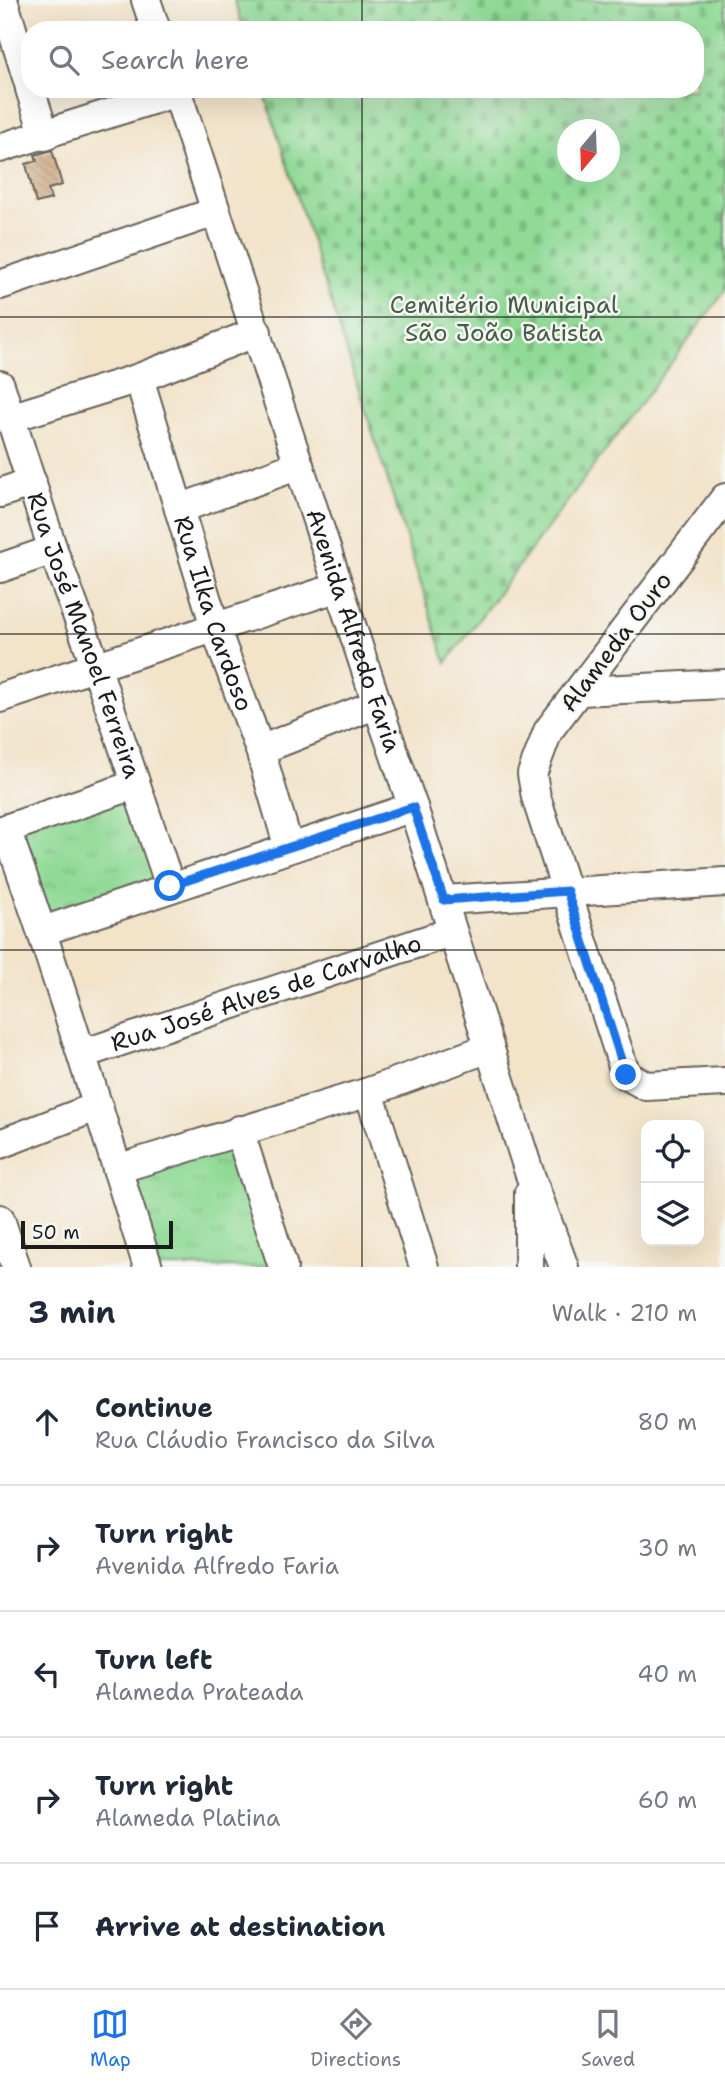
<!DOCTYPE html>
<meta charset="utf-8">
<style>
:root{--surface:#fff;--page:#f2f2f3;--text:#1f2937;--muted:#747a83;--line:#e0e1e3;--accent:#1a73e8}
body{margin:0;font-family:"Shantell Sans",sans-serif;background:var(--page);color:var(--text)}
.controls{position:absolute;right:21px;bottom:21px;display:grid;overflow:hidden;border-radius:14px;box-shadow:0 7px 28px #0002}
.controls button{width:63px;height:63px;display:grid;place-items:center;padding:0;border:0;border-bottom:2px solid var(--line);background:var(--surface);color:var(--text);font:35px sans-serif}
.compass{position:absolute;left:557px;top:119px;width:63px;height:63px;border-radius:50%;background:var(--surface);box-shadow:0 7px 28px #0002;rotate:199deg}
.scale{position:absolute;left:21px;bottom:18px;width:152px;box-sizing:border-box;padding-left:7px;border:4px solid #1c1c1c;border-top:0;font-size:19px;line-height:24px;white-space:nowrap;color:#1c1c1c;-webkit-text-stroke:5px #f6f6f2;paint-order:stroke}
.stop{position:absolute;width:21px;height:21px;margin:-16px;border:5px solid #1a73e8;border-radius:50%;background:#fff}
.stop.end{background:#1a73e8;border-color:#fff;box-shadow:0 2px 7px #0008}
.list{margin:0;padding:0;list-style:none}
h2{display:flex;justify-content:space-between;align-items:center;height:91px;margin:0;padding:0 28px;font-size:30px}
h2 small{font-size:23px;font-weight:400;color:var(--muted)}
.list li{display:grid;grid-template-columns:46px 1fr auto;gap:21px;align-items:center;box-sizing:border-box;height:126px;padding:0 28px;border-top:2px solid var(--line)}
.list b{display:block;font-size:26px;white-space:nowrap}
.list p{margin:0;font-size:23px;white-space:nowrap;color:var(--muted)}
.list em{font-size:23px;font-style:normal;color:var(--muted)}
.icon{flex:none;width:38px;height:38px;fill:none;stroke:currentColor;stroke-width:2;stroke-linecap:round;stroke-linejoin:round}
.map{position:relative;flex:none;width:725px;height:1267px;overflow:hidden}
.search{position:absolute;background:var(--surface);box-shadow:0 7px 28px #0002;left:21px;right:21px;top:21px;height:77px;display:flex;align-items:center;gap:18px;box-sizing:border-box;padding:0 24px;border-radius:28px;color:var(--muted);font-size:26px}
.sheet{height:721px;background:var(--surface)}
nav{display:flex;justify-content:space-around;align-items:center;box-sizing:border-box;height:98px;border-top:2px solid var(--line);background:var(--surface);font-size:19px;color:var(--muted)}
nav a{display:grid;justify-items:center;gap:4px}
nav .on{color:var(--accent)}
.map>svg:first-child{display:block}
.cemetery{fill:url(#cemetery-stones);stroke:#567b59;stroke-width:2;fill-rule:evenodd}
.park{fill:url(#park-tufts);stroke:#567b59;stroke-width:2}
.building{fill:url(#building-back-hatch)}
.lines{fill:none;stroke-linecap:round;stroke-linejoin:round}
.minor-casing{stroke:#676259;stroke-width:32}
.minor{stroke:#fff;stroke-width:28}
.route{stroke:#1a73e8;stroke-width:9}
.grid{fill:none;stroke:#1c1c1c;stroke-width:2;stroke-opacity:0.55}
.labels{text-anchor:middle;stroke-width:5;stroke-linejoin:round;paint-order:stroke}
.park-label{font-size:24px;fill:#455e47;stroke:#f6f6f2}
.street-label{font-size:24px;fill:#1c1c1c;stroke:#f6f6f2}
</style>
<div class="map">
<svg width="725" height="1267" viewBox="0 0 725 1267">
<defs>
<pattern id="cemetery-stones" width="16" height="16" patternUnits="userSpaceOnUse" patternTransform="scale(1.75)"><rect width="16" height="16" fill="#90da96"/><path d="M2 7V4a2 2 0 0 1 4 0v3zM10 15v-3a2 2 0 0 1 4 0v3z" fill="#7cba81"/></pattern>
<pattern id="park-tufts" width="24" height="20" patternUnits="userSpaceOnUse" patternTransform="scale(1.75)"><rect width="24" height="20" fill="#90da96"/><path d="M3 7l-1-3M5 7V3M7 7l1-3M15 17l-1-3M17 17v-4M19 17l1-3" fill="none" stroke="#7cba81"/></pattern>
<pattern id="building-back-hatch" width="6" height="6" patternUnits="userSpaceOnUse" patternTransform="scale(1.75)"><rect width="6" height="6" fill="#cca880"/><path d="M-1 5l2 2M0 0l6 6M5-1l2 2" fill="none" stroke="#a58868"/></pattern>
</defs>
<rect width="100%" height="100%" fill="#f6f6f2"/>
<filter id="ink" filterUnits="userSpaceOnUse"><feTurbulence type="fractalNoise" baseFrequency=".0143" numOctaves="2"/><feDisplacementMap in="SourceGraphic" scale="14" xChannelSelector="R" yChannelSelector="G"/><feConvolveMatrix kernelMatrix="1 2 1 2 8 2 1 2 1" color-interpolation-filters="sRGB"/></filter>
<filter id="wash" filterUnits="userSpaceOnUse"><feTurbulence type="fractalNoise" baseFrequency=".00686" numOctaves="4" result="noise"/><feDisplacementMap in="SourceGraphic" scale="28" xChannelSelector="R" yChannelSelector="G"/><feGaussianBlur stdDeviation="1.57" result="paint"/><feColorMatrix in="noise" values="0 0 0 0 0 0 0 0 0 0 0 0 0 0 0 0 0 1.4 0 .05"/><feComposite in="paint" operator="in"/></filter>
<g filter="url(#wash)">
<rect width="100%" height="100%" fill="#f2e3c9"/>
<!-- cemetery -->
<path class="cemetery" d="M234 0H725V291L446 663 263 89H695V30H244ZM568 130H610V172H568Z"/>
<!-- park -->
<path class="park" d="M134 785 170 886 43 931 6 829Z
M239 1130 280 1260 259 1267H148L117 1169Z"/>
<g id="blocks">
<!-- building -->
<path class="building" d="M52 150 62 185 48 189 51 199 36 203 26 164 37 161 35 155Z"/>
</g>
</g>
<g filter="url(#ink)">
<use href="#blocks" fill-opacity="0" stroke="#676259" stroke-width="2"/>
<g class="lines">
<!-- minor casing -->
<g class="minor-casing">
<g id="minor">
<path d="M3 0 30 87"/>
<path d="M146 0 156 30"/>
<path d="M30 89 45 136"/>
<path id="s1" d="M176 89 377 704 413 807 529 1172 564 1267"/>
<path d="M0 148 177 92"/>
<path d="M0 285 215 212"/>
<path id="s2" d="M139 378 216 630 260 750 289 848"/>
<path id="s3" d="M0 385 53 550 96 666 170 886"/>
<path d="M13 417 139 378 257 332"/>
<path d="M0 493 32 482"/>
<path d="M725 498 548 731 532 774 536 797 626 1075 646 1086 725 1082"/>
<path d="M179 509 299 465"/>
<path d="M0 568 53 550"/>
<path d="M581 691 725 684"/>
<path d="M0 698 339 587"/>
<path d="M260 750 377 704"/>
<path d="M6 829C58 974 102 1121 148 1267"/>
<path d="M0 831 134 785"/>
<path d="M444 900 725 882"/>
<path d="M43 931 413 807"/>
<path id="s4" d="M82 1054 451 932"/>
<path d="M369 1092 424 1267"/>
<path d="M239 1130 283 1267"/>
<path d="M0 1144 96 1107"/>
<path d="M117 1169 369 1092 489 1048"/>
<path d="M529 1193V1267"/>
<path d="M0 1219 16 1267"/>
</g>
</g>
<!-- minor -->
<use href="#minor" class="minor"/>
</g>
</g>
<g class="lines" filter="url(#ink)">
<!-- route -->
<path class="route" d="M170 886 413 807 444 900 567 891 626 1075"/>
</g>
<!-- grid -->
<path class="grid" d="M362 0V30M362 89V1267M0 317H725M0 634H725M0 950H725"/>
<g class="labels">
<!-- park labels -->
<g class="park-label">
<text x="504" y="313">Cemitério Municipal<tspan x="504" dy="28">São João Batista</tspan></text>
</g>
<!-- street labels -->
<g class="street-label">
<text dy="8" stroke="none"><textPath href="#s2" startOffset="247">Rua Ilka Cardoso</textPath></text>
<text dy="8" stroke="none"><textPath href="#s1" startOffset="570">Avenida Alfredo Faria</textPath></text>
<text dy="8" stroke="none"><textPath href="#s3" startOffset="264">Rua José Manoel Ferreira</textPath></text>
<text transform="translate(616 642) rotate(-53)" y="8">Alameda Ouro</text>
<text dy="8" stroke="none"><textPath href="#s4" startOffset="194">Rua José Alves de Carvalho</textPath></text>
</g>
</g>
</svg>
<div class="controls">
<button><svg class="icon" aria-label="locate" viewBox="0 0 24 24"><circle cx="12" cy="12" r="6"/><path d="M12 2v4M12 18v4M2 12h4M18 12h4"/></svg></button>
<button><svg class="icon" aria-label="layers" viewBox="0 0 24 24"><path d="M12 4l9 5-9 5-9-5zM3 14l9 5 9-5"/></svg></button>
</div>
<svg class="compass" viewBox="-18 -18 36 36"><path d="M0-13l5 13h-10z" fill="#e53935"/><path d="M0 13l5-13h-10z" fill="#747a83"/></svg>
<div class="scale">50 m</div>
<div class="stop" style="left:170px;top:886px"></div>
<div class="stop end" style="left:626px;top:1075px"></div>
<div class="search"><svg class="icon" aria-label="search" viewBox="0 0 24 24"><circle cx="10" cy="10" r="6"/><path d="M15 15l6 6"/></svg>Search here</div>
</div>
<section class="sheet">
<h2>3 min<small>Walk · 210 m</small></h2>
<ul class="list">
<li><svg class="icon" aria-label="ahead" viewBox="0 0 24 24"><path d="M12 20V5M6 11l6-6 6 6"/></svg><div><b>Continue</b><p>Rua Cláudio Francisco da Silva</p></div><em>80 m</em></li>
<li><svg class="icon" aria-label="right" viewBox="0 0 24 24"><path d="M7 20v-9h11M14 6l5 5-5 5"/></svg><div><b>Turn right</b><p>Avenida Alfredo Faria</p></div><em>30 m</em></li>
<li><svg class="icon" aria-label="left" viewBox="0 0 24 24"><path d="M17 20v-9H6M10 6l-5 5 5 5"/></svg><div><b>Turn left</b><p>Alameda Prateada</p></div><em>40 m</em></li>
<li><svg class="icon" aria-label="right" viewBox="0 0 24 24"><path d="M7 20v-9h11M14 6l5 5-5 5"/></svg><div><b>Turn right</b><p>Alameda Platina</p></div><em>60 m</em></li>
<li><svg class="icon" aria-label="arrive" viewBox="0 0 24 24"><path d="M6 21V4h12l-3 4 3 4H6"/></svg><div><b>Arrive at destination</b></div></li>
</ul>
</section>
<nav>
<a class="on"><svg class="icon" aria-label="map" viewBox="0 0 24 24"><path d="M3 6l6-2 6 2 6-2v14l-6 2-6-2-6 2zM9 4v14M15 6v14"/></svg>Map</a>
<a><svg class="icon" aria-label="directions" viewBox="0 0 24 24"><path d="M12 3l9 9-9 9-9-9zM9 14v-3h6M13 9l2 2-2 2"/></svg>Directions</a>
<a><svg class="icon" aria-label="saved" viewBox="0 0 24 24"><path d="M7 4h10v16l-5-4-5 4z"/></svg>Saved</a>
</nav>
